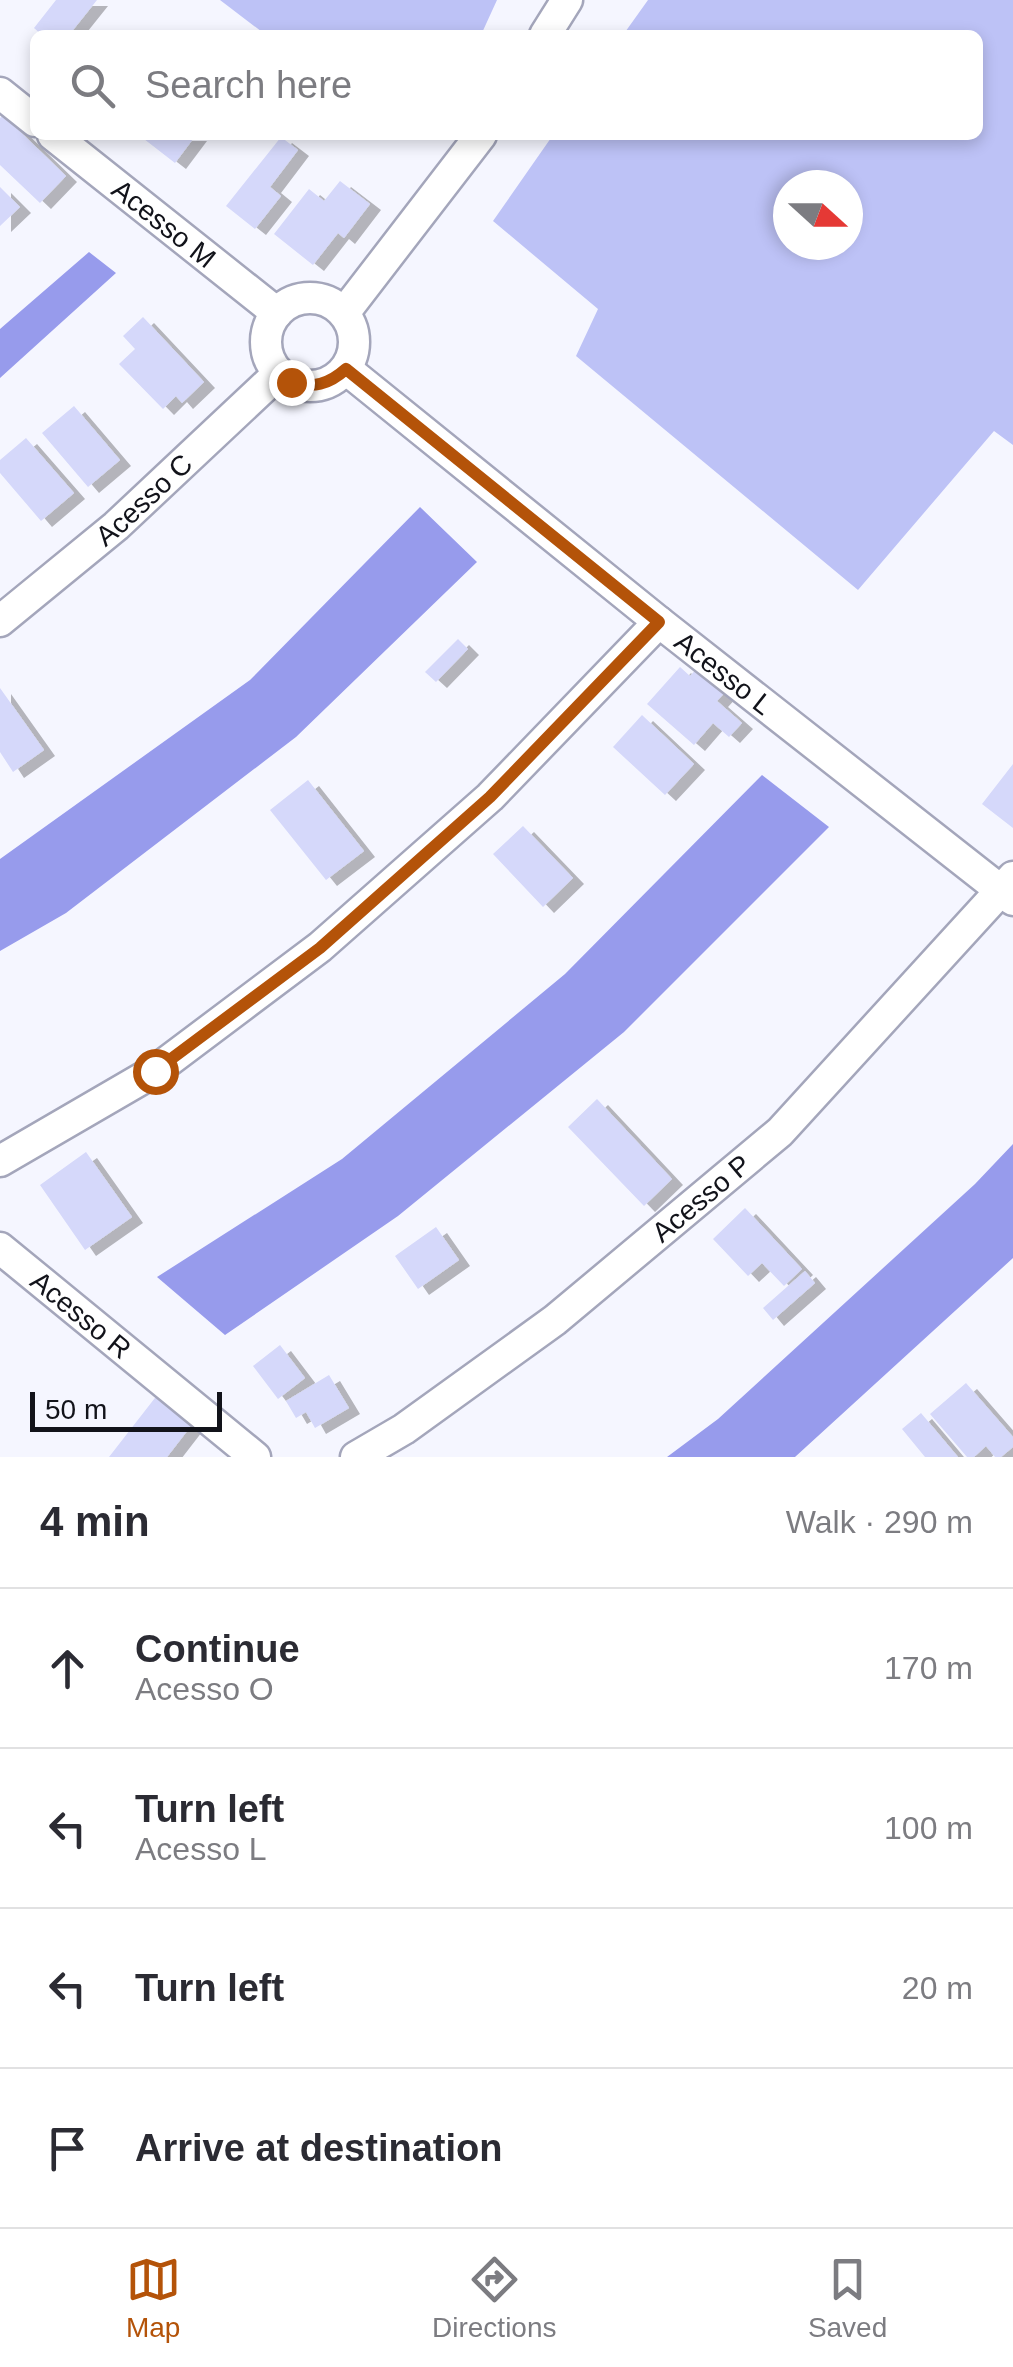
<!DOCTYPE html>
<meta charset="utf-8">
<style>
:root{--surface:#fff;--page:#f7f7f7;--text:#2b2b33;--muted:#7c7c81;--line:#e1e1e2;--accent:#b45309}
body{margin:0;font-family:Arial,sans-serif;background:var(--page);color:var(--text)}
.compass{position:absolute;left:773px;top:170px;width:90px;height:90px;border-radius:50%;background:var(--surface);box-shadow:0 5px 15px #0003;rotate:111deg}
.scale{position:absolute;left:30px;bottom:25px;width:192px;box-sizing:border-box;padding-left:10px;border:5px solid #12131a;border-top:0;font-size:28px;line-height:35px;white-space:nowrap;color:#12131a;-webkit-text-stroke:8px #f5f6ff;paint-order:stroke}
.stop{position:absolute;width:30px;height:30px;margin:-22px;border:8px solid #b45309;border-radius:50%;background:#fff}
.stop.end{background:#b45309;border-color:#fff;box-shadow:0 2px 10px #0008}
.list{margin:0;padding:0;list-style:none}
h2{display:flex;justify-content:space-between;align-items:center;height:130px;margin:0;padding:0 40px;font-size:42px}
h2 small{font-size:32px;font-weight:400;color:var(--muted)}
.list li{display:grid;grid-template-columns:65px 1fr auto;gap:30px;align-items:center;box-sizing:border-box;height:160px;padding:0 40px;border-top:2px solid var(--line)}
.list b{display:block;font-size:38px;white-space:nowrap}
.list p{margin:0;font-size:32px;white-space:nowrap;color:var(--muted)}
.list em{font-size:32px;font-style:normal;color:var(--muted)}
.icon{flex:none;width:55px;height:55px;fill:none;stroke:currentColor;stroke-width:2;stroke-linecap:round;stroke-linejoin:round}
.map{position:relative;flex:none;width:1013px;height:1457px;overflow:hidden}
.search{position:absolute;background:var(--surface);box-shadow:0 5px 15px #0003;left:30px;right:30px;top:30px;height:110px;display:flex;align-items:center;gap:25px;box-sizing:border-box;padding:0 35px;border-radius:15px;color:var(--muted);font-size:38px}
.sheet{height:770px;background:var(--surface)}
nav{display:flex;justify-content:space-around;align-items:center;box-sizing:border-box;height:140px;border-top:2px solid var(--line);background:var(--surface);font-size:28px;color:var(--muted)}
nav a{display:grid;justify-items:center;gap:5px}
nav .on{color:var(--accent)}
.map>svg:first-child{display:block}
.green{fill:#bdc2f6;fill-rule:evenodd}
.water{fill:#979bec}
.building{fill:#d5d8fa;filter:url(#shadow)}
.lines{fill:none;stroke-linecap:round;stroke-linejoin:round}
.minor-casing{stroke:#a4a6bb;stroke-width:35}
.minor{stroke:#fff;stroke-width:30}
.route{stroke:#b45309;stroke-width:12}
.labels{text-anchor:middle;stroke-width:10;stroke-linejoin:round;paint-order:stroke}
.street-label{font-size:28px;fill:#12131a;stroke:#f5f6ff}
</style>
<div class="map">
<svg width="1013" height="1457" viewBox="0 0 1013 1457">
<defs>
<filter id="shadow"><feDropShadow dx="11" dy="6" stdDeviation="0" flood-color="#0004"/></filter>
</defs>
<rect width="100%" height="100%" fill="#f5f6ff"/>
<!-- green -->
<path class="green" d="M220 0H497L481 35H266Z
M648 0H1013V445L994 431 858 590 576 356 598 309 493 221 553 135H978V35H623ZM788 185H848V245H788Z"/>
<!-- water -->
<path class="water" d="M89 252 116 273 0 378V329Z
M420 507 477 562 296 737 66 913 0 951V859L250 680Z
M762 775 829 827 624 1032 398 1216 225 1335 157 1277 342 1159 565 974Z
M1013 1144V1258L795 1457H667L718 1419 975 1184Z"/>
<!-- building -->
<path class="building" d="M56 0H97L69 35H42L34 28Z
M3 115 66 176 40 203 0 165V118Z
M147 135H196L175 163 144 139Z
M281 137 298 150 270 187 281 196 255 229 226 206Z
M340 181 370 204 344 238 338 233 313 265 274 234 309 189 324 201Z
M0 187 20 207 0 226Z
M143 317 204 382 182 403 176 396 163 409 119 364 135 349 123 336Z
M74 406 120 460 88 487 42 433Z
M26 438 74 493 41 521 0 473V460Z
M458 639 468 649 436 682 425 672Z
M700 665 728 689 717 701 742 723 729 737 713 723 694 745 647 704 680 667 690 676Z
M0 688 44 750 13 772 0 752Z
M642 715 694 764 665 795 613 747Z
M1013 764V828L982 804Z
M308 780 364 851 326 880 270 810Z
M523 826 573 878 543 907 493 854Z
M597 1099 672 1179 644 1206 568 1127Z
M86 1152 132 1217 85 1250 40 1185Z
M745 1208 802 1269 784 1286 762 1263 748 1276 713 1239Z
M436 1227 459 1260 418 1289 395 1256Z
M805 1271 815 1283 773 1320 763 1308Z
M280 1345 305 1378 278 1399 253 1366Z
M329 1375 349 1408 315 1428 306 1412 296 1418 286 1401Z
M966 1383 1013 1437V1447L1001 1457H995L986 1446 974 1457H967L930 1414Z
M165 1385 201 1413 167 1457H109Z
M921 1413 958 1457H925L902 1429Z"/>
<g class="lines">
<!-- minor casing -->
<g class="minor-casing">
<g id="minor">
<path d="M545 35 567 0"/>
<path d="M0 93 35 121"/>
<path id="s1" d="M53 135 277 313"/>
<circle cx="310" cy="342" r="44"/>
<path d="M344 313 481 135"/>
<path id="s2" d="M346 369 659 622 1013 900"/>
<path id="s3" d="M0 621 116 526 279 373"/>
<path d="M0 1161 155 1071 320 947 490 797 659 622"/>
<path id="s4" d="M0 1248 255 1457"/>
<path id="s5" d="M356 1457 404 1429 555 1320 780 1132 1013 877"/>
</g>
</g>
<!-- minor -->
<use href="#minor" class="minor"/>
</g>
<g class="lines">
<!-- route -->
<path class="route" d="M155 1071 320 948 490 797 659 622 346 369C328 385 314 388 291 382"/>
</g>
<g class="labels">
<!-- street labels -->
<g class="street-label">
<text dy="10" stroke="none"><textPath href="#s1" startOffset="142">Acesso M</textPath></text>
<text dy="10" stroke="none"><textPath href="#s3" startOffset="188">Acesso C</textPath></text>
<text dy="10" stroke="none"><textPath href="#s2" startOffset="485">Acesso L</textPath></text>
<text dy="10" stroke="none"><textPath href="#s5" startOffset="432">Acesso P</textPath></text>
<text dy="10" stroke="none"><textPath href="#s4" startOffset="105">Acesso R</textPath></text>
</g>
</g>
</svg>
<svg class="compass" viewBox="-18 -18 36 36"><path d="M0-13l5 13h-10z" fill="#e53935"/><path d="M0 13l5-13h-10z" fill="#7c7c81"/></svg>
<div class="scale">50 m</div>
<div class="stop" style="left:155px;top:1071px"></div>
<div class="stop end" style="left:291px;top:382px"></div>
<div class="search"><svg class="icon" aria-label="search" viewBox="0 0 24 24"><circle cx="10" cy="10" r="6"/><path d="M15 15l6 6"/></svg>Search here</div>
</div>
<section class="sheet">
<h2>4 min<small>Walk · 290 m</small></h2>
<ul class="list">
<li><svg class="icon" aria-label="ahead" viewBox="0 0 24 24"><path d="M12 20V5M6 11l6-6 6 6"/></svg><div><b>Continue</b><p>Acesso O</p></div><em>170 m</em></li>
<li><svg class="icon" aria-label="left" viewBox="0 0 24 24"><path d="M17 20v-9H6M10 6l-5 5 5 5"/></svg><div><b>Turn left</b><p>Acesso L</p></div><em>100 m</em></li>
<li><svg class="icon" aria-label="left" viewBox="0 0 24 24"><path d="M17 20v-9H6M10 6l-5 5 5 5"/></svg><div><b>Turn left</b></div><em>20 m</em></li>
<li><svg class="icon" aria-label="arrive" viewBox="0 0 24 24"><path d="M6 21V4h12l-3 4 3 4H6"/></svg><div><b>Arrive at destination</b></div></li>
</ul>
</section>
<nav>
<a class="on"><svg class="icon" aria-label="map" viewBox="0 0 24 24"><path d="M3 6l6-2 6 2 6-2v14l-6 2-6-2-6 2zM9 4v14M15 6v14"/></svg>Map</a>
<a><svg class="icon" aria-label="directions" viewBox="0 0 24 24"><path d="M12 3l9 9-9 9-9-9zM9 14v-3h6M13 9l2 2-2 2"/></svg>Directions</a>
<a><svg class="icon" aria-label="saved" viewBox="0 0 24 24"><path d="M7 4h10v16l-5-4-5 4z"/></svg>Saved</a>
</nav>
